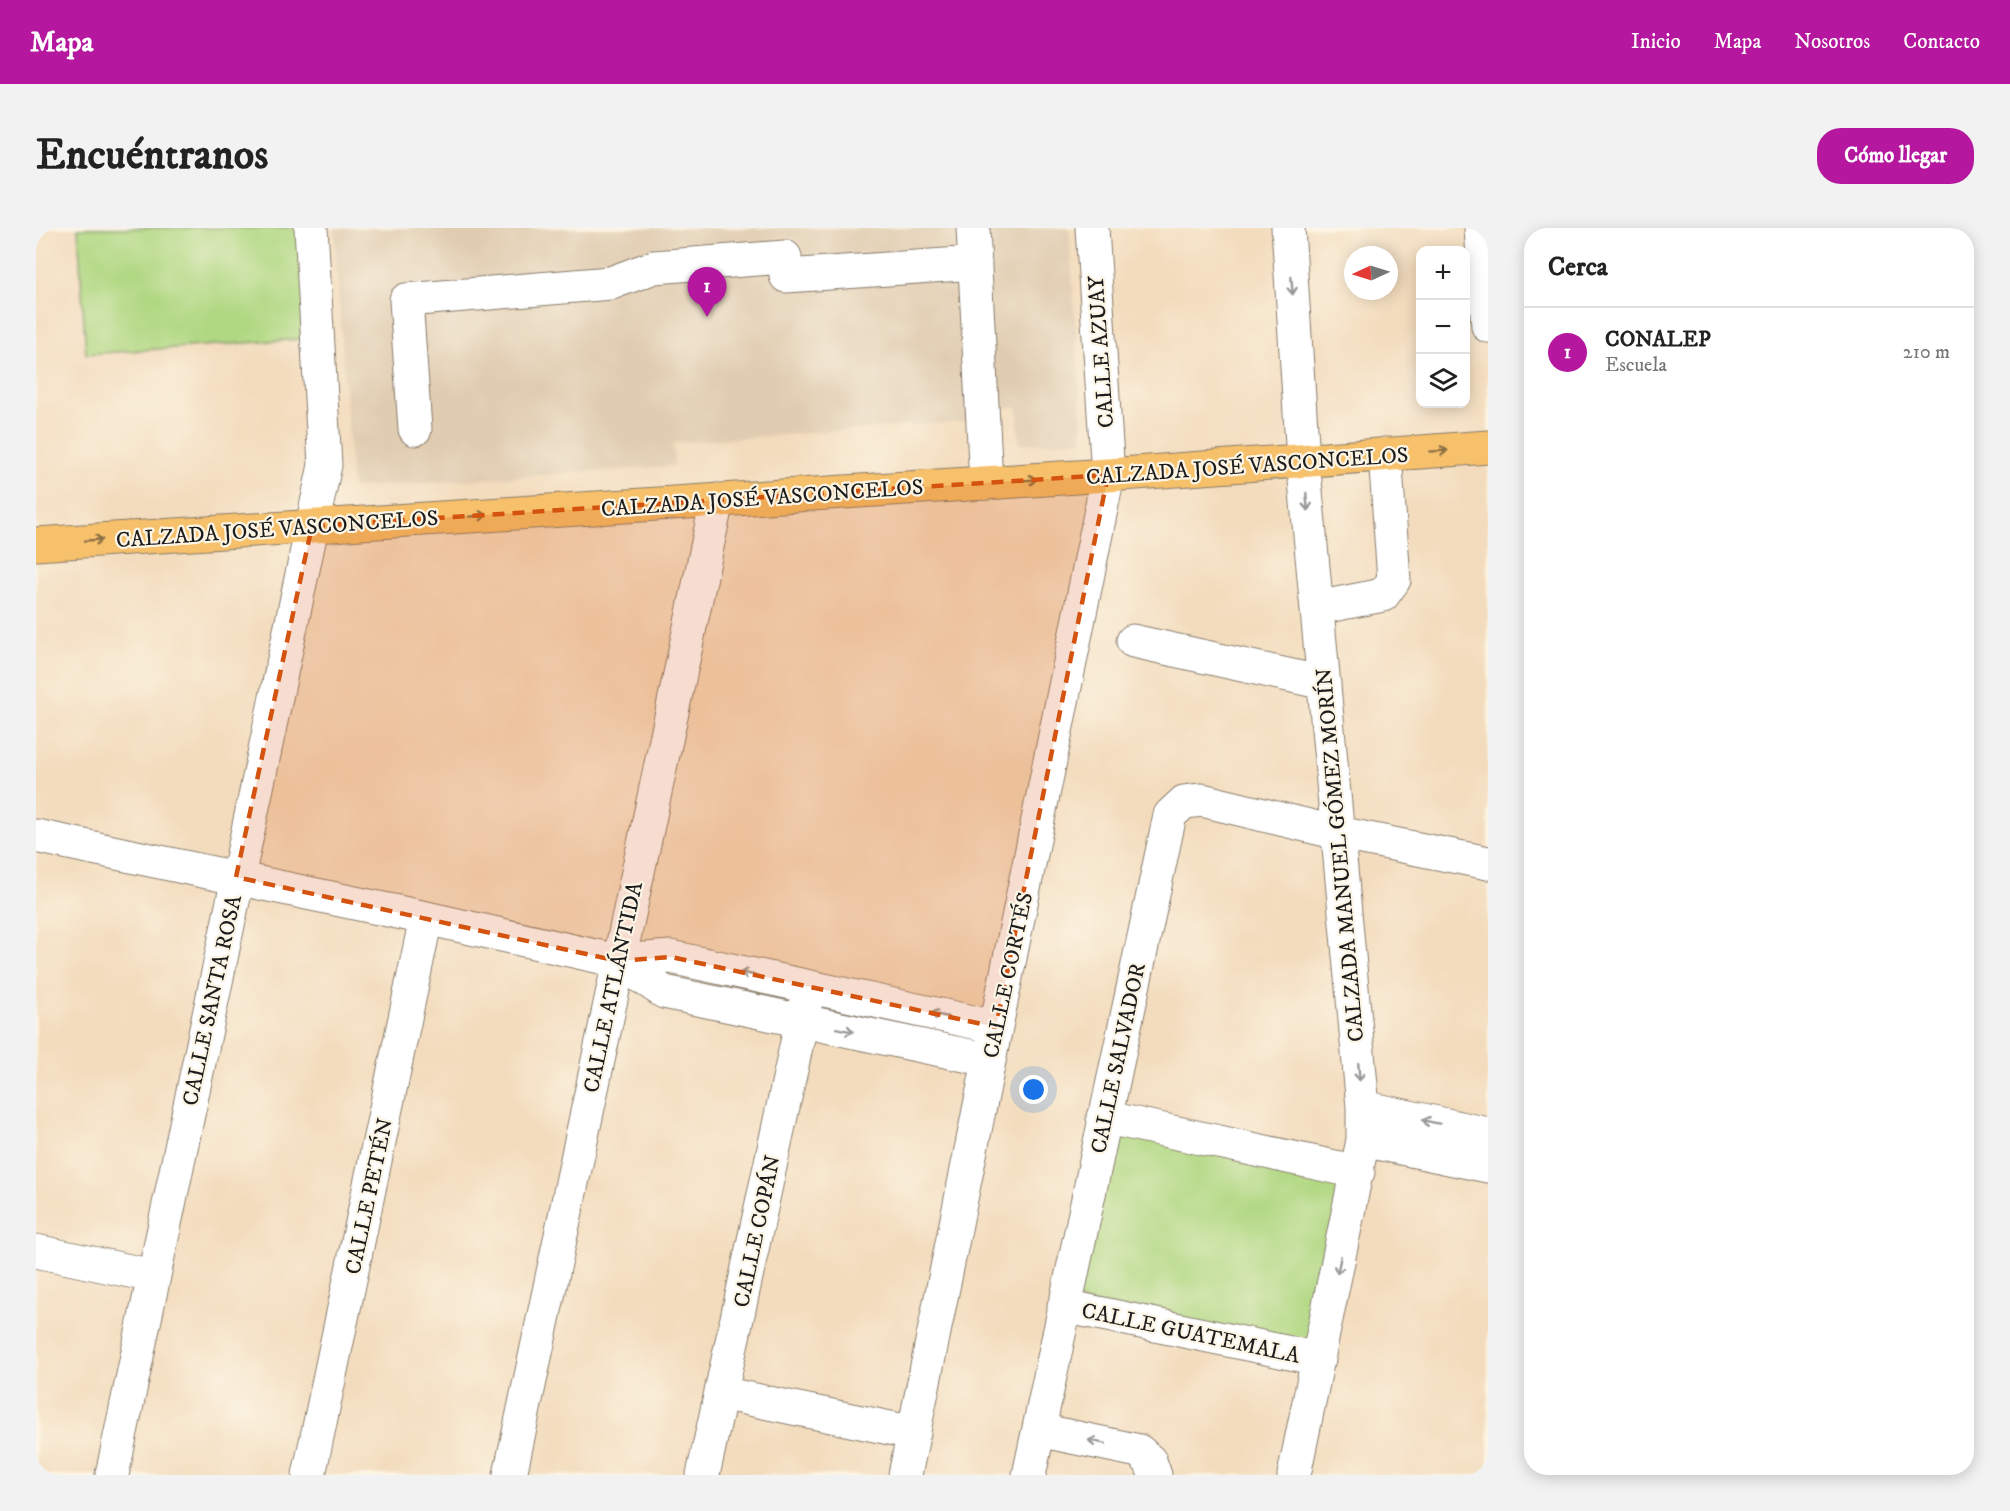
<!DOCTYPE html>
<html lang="es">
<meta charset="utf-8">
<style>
:root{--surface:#fff;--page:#f2f2f2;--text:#222;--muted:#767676;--line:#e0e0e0;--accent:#b5179e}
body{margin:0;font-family:"IM FELL DW Pica",serif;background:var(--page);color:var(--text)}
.controls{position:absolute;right:18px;top:18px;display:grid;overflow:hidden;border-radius:12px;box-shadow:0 3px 15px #0003}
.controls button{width:54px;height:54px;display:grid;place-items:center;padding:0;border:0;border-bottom:2px solid var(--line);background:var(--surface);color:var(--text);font:30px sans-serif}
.compass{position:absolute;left:1308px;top:18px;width:54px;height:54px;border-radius:50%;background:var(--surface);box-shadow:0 3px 15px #0003;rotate:266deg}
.you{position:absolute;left:998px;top:862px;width:21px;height:21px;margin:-15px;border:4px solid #fff;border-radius:50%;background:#1a73e8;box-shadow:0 0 0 9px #1a73e833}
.badge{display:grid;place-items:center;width:39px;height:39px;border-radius:50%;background:var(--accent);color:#fff;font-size:20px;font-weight:700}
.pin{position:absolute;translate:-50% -50px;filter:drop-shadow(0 2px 3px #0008)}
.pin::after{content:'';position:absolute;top:32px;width:21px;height:18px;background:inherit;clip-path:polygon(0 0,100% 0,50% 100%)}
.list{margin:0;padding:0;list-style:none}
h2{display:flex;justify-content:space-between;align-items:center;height:78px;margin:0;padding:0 24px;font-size:26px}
h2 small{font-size:20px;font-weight:400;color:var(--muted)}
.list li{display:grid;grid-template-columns:39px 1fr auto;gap:18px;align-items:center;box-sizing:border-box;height:90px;padding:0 24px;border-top:2px solid var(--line)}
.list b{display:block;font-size:22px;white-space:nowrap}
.list p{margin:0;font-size:20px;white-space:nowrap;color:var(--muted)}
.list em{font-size:20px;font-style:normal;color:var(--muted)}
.icon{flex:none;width:33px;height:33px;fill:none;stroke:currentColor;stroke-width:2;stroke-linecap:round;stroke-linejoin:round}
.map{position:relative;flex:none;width:1452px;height:1247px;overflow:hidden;border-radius:24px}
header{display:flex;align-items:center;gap:36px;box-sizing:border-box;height:84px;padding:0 30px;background:var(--accent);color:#fff}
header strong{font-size:28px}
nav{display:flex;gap:33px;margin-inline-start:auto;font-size:21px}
.intro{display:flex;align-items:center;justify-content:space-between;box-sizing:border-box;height:144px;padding:0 36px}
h1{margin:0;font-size:42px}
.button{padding:15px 27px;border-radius:24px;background:var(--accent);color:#fff;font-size:21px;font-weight:700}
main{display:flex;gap:36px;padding:0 36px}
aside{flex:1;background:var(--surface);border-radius:24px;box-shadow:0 3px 15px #0003}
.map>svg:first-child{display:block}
.built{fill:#e0ccb1}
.green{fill:#b0d882;stroke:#667a4f;stroke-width:1.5}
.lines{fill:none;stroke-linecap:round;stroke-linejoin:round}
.minor-casing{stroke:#887c6c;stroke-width:35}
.major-casing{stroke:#887c6c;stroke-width:35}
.minor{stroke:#fff;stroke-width:33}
.major{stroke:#f7c06b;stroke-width:33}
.oneway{stroke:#999}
.oneway2{stroke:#8a6e44}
.marked{fill:#d4530e;fill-opacity:0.2;stroke:#d4530e;stroke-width:4.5;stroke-dasharray:12 8;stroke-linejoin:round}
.labels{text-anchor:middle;stroke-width:4.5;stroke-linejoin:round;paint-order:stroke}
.street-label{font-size:22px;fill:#1c1c1c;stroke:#fcf5e5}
</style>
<header>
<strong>Mapa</strong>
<nav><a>Inicio</a><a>Mapa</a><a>Nosotros</a><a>Contacto</a></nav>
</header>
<div class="intro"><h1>Encuéntranos</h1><a class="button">Cómo llegar</a></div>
<main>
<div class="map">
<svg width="1452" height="1247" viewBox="0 0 1452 1247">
<rect width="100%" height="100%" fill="#fcf5e5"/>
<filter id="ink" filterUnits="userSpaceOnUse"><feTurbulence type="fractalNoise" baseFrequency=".0167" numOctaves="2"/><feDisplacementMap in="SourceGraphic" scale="12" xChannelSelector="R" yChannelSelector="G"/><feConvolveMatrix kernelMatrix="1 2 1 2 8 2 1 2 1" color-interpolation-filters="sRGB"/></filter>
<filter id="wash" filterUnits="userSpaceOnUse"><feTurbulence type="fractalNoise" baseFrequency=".008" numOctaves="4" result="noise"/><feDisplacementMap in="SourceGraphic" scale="24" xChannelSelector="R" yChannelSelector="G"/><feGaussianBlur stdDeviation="1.35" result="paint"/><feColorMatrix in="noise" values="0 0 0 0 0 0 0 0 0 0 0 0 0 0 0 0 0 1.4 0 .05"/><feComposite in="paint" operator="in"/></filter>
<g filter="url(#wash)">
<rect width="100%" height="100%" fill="#f3dcbd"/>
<!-- built -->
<path class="built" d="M298 0H1033L1047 212 983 216 981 179 935 181V193L637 215 638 238 316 260Z"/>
<!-- green -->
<path class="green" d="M42 0H269L278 110 50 126Z
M1074 896 1314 947 1278 1124 1036 1071Z"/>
</g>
<g filter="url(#ink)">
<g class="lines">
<!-- minor casing -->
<g class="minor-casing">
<path id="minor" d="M937 0 950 255
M1252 0 1267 231 1327 879V912L1258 1247
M1445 0 1452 98
M379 201 370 72 575 55 618 39 749 29 750 48 939 35
M1281 380 1347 367 1358 352 1349 226
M1097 413 1288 455
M0 608 390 690 582 733 635 729 960 799
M582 733 628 764 953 832
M1327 879 1452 906
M1067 889 1322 944
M1327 912 1452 938
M0 1023 117 1048
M1028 1078 1283 1131
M685 1165 878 1205
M1003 1202 1103 1223 1114 1233 1119 1247
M76 1247 289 237 275 0
M273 1247 390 690
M474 1247 681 272
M667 1247 773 759
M869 1247 1072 247 1056 0
M993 1247 1134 587 1148 574 1166 572 1302 605 1452 635"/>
</g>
<!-- major casing -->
<g class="major-casing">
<path id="major" d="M0 316 1072 247 1452 219"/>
</g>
<!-- minor -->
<use href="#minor" class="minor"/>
<!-- major -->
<use href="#major" class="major"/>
</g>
<!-- one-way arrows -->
<defs><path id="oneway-shaft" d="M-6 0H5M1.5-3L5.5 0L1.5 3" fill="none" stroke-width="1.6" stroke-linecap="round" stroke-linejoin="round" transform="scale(1.5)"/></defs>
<g class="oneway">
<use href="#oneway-shaft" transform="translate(1256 58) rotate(86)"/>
<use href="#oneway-shaft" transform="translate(1271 274) rotate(85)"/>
<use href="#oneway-shaft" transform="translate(713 746) rotate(-168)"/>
<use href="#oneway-shaft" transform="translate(903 787) rotate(-168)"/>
<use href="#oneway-shaft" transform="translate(809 802) rotate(12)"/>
<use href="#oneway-shaft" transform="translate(1323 844) rotate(85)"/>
<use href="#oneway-shaft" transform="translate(1395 894) rotate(-168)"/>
<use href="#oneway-shaft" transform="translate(1303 1037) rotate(102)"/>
<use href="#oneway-shaft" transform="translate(1061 1214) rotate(-168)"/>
</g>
<g class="oneway2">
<use href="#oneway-shaft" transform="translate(1403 223) rotate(-4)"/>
<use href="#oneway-shaft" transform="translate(992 252) rotate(-4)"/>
<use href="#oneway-shaft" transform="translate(442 288) rotate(-4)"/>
<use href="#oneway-shaft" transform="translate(58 312) rotate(-4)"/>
</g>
</g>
<!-- marked area -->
<path class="marked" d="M1072 247 960 799 635 729 582 733 200 649 276 298Z"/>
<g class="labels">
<!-- street labels -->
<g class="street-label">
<text transform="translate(1064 124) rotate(-94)" y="8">CALLE AZUAY</text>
<text transform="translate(1211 237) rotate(-4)" y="8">CALZADA JOSÉ VASCONCELOS</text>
<text transform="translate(726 269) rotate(-4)" y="8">CALZADA JOSÉ VASCONCELOS</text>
<text transform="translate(241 300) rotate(-4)" y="8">CALZADA JOSÉ VASCONCELOS</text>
<text transform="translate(1303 627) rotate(-95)" y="8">CALZADA MANUEL GÓMEZ MORÍN</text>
<text transform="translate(971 747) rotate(-78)" y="8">CALLE CORTÉS</text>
<text transform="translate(576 759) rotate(-78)" y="8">CALLE ATLÁNTIDA</text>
<text transform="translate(175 772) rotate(-78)" y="8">CALLE SANTA ROSA</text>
<text transform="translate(1081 830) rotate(-78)" y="8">CALLE SALVADOR</text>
<text transform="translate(332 968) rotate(-78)" y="8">CALLE PETÉN</text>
<text transform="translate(720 1003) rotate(-78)" y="8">CALLE COPÁN</text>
<text transform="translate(1155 1104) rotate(12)" y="8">CALLE GUATEMALA</text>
</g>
</g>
</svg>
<div class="controls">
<button>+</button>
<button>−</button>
<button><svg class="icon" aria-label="layers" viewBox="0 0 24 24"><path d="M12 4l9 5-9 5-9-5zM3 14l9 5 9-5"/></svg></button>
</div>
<svg class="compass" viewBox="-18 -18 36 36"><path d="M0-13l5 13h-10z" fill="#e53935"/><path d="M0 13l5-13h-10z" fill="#767676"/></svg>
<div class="you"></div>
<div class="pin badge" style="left:671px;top:89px">1</div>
</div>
<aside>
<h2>Cerca<small></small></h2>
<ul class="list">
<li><span class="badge">1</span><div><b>CONALEP</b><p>Escuela</p></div><em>210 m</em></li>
</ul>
</aside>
</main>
